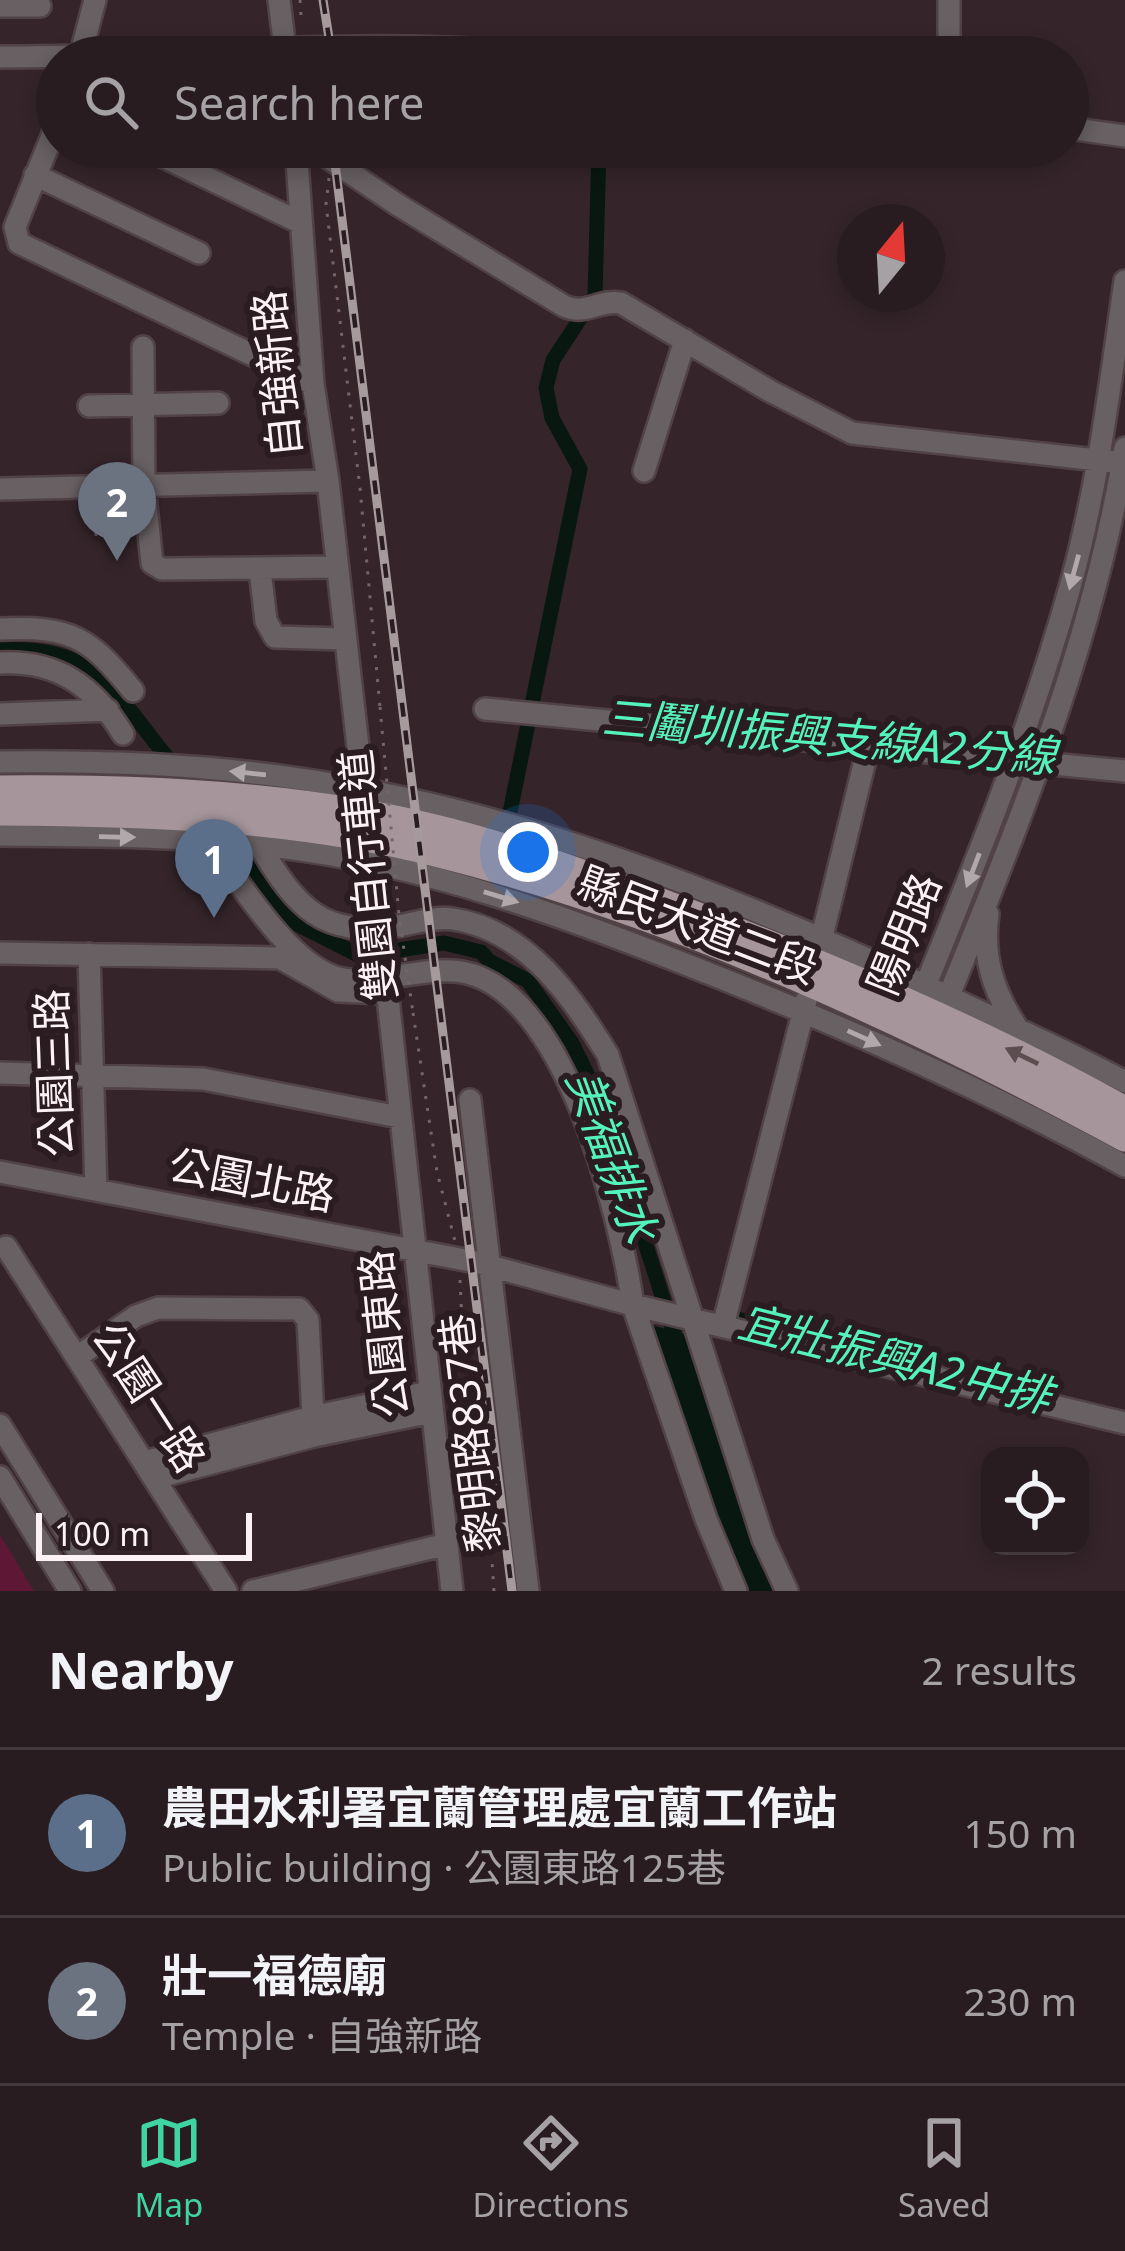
<!DOCTYPE html>
<meta charset="utf-8">
<style>
:root{--surface:#281c20;--page:#302529;--text:#f1f3f6;--muted:#a5a1a5;--line:#443a3e;--accent:#40d4a2}
body{margin:0;font-family:"Noto Sans","Noto Sans TC",sans-serif;background:var(--page);color:var(--text)}
.controls{position:absolute;right:36px;bottom:36px;display:grid;overflow:hidden;border-radius:24px;box-shadow:0 6px 18px #0003}
.controls button{width:108px;height:108px;display:grid;place-items:center;padding:0;border:0;border-bottom:3px solid var(--line);background:var(--surface);color:var(--text);font:60px sans-serif}
.compass{position:absolute;left:837px;top:204px;width:108px;height:108px;border-radius:50%;background:var(--surface);box-shadow:0 6px 18px #0003;rotate:18deg}
.scale{position:absolute;left:36px;bottom:30px;width:216px;box-sizing:border-box;padding-left:12px;border:6px solid #fcf1f4;border-top:0;font-size:33px;line-height:42px;white-space:nowrap;color:#fcf1f4;-webkit-text-stroke:9px #2a1c20;paint-order:stroke}
.you{position:absolute;left:528px;top:852px;width:42px;height:42px;margin:-30px;border:9px solid #fff;border-radius:50%;background:#1a73e8;box-shadow:0 0 0 18px #1a73e833}
.badge{display:grid;place-items:center;width:78px;height:78px;border-radius:50%;background:var(--accent);color:#fff;font-size:39px;font-weight:700}
.pin{position:absolute;translate:-50% -99px;filter:drop-shadow(0 3px 6px #0008)}
.pin::after{content:'';position:absolute;top:63px;width:42px;height:36px;background:inherit;clip-path:polygon(0 0,100% 0,50% 100%)}
.list{margin:0;padding:0;list-style:none}
h2{display:flex;justify-content:space-between;align-items:center;height:156px;margin:0;padding:0 48px;font-size:51px}
h2 small{font-size:39px;font-weight:400;color:var(--muted)}
.list li{display:grid;grid-template-columns:78px 1fr auto;gap:36px;align-items:center;box-sizing:border-box;height:168px;padding:0 48px;border-top:3px solid var(--line)}
.list b{display:block;font-size:45px;white-space:nowrap}
.list p{margin:0;font-size:39px;white-space:nowrap;color:var(--muted)}
.list em{font-size:39px;font-style:normal;color:var(--muted)}
.icon{flex:none;width:66px;height:66px;fill:none;stroke:currentColor;stroke-width:2;stroke-linecap:round;stroke-linejoin:round}
.map{position:relative;flex:none;width:1125px;height:1591px;overflow:hidden}
.search{position:absolute;background:var(--surface);box-shadow:0 6px 18px #0003;left:36px;right:36px;top:36px;height:132px;display:flex;align-items:center;gap:30px;box-sizing:border-box;padding:0 42px;border-radius:66px;color:var(--muted);font-size:45px}
.sheet{height:492px;background:var(--surface)}
nav{display:flex;justify-content:space-around;align-items:center;box-sizing:border-box;height:168px;border-top:3px solid var(--line);background:var(--surface);font-size:33px;color:var(--muted)}
nav a{display:grid;justify-items:center;gap:6px}
nav .on{color:var(--accent)}
.map>svg:first-child{display:block}
.green{fill:#5f1736}
.water{fill:#081811}
.lines{fill:none;stroke-linecap:round;stroke-linejoin:round}
.canal{stroke:#081811;stroke-width:15}
.minor-casing{stroke:#514246;stroke-width:26}
.major-casing{stroke:#514246;stroke-width:32}
.path{stroke:#74666a;stroke-width:3;stroke-dasharray:3 9;stroke-linecap:butt}
.minor{stroke:#686063;stroke-width:21}
.major{stroke:#a6969b;stroke-width:27}
.rail-casing{stroke:#a79a9d;stroke-width:9}
.rail{stroke:#2a1c20;stroke-width:4.5;stroke-dasharray:14;stroke-linecap:butt}
.path-bridge{stroke:#74666a;stroke-width:3;stroke-dasharray:3 9;stroke-linecap:butt}
.oneway{fill:#b2a8ac}
.oneway2{fill:#5c4d51}
.labels{text-anchor:middle;stroke-width:12;stroke-linejoin:round;paint-order:stroke}
.street-label{font-size:42px;fill:#fcf1f4;stroke:#2a1c20}
.water-label{font-size:45px;font-style:italic;fill:#55f3bc;stroke:#2a1c20}
</style>
<div class="map">
<svg width="1125" height="1591" viewBox="0 0 1125 1591">
<rect width="100%" height="100%" fill="#35252a"/>
<!-- green -->
<path class="green" d="M0 1535 34 1591H0Z"/>
<!-- water -->
<path class="water" d="M651 1325 684 1334 758 1549 777 1591H747L725 1542Z"/>
<g class="lines">
<!-- canal -->
<path class="canal" d="M0 650C95 644 112 690 166 756
M509 817 580 469 552 418 546 388 553 360 595 296 599 147
M240 855 291 921 360 956 444 943 481 952 489 961 528 981 572 1043 599 1098 679 1349
M720 1315 796 1333"/>
<!-- minor casing -->
<g class="minor-casing">
<path id="minor" d="M279 0 286 57
M0 6H40
M0 57C190 57 379 34 568 57
M80 57 95 0
M949 57V0
M57 124 15 227 19 243 313 384
M1068 128 1125 136
M143 147 301 223
M312 147 398 205 564 306C586 316 599 299 621 303L770 391 852 433 1125 463
M35 175 199 253
M143 347 144 486 152 563 162 569 336 567
M89 406 218 403
M644 471 685 340
M328 481 363 791
M0 489 328 481 313 384 296 147
M260 570 266 621 275 637 344 639
M0 629C72 626 89 637 133 691
M0 663C57 660 94 686 123 734
M485 709 1125 771
M0 714 108 710
M0 762C85 761 170 763 254 773 494 800 728 892 945 995 1005 1024 1066 1050 1125 1082
M0 835C101 836 201 835 301 850 434 869 560 915 685 964 836 1023 983 1088 1125 1166
M207 839C238 879 286 961 335 977 367 988 427 965 462 972 566 990 620 1216 633 1305L706 1519 736 1591
M259 845C297 908 321 937 398 926 415 923 436 916 453 919 527 930 572 997 608 1055L763 1539 787 1591
M988 914C982 956 993 991 1016 1026
M0 953 280 958 338 991 382 993 388 998 452 1591
M818 953 868 748
M89 954 96 1189
M920 999C975 864 1031 728 1070 587 1098 487 1110 384 1125 281
M943 1010C1018 827 1093 644 1125 448
M0 1073 203 1079 399 1117
M470 1100 528 1591
M0 1172 476 1262 633 1305 1125 1423
M6 1247 226 1591
M723 1326 806 1001
M77 1357 136 1316 158 1308 299 1309 308 1320 314 1436
M0 1425 103 1591
M145 1462 312 1417 429 1392
M0 1477 70 1591
M155 1478 314 1436 432 1412
M253 1591 447 1544"/>
</g>
<!-- major casing -->
<g class="major-casing">
<path id="major" d="M0 789C122 788 242 792 363 813 471 831 574 869 677 908 831 966 981 1030 1125 1110
M0 812C146 813 293 817 435 853 676 913 907 1021 1125 1138"/>
</g>
<!-- path -->
<path class="path" d="M300 0 301 16
M329 178 326 204 360 488 380 707
M96 536V508
M413 1013 437 1172 455 1241
M460 1280 462 1321 491 1435
M494 1591 490 1532 495 1474"/>
<!-- minor -->
<use href="#minor" class="minor"/>
<!-- major -->
<use href="#major" class="major"/>
<!-- rail casing -->
<g class="rail-casing">
<path id="rail" d="M323 0 332 57
M333 147 512 1591"/>
</g>
<!-- rail -->
<use href="#rail" class="rail"/>
<!-- path-bridge -->
<path class="path-bridge" d="M380 707 399 915 413 1013"/>
</g>
<!-- one-way arrows -->
<defs><path id="oneway-solid" d="M-6-.8H1V-3.2L6.5 0L1 3.2V.8H-6Z" transform="scale(3)"/></defs>
<g class="oneway">
<use href="#oneway-solid" transform="translate(1074 572) rotate(105)"/>
<use href="#oneway-solid" transform="translate(248 773) rotate(-174)"/>
<use href="#oneway-solid" transform="translate(117 837) rotate(1)"/>
<use href="#oneway-solid" transform="translate(973 870) rotate(111)"/>
<use href="#oneway-solid" transform="translate(501 897) rotate(17)"/>
<use href="#oneway-solid" transform="translate(864 1038) rotate(24)"/>
</g>
<use class="oneway2" href="#oneway-solid" transform="translate(1022 1056) rotate(-154)"/>
<g class="labels">
<!-- street labels -->
<g class="street-label">
<text transform="translate(277 374) rotate(-96)" y="15">自強新路</text>
<text transform="translate(368 875) rotate(-96)" y="15">雙園自行車道</text>
<text transform="translate(698 925) rotate(21)" y="15">縣民大道二段</text>
<text transform="translate(904 934) rotate(-68)" y="15">陽明路</text>
<text transform="translate(54 1073) rotate(-92)" y="15">公園三路</text>
<text transform="translate(252 1180) rotate(11)" y="15">公園北路</text>
<text transform="translate(384 1334) rotate(-96)" y="15">公園東路</text>
<text transform="translate(149 1397) rotate(57)" y="15">公園一路</text>
<text transform="translate(470 1433) rotate(-97)" y="15">黎明路837巷</text>
</g>
<!-- water labels -->
<g class="water-label">
<text transform="translate(829 737) rotate(5)" y="16">三鬮圳振興支線A2分線</text>
<text transform="translate(612 1156) rotate(70)" y="16">美福排水</text>
<text transform="translate(895 1359) rotate(14)" y="16">宜壯振興A2中排</text>
</g>
</g>
</svg>
<div class="controls">
<button><svg class="icon" aria-label="locate" viewBox="0 0 24 24"><circle cx="12" cy="12" r="6"/><path d="M12 2v4M12 18v4M2 12h4M18 12h4"/></svg></button>
</div>
<svg class="compass" viewBox="-18 -18 36 36"><path d="M0-13l5 13h-10z" fill="#e53935"/><path d="M0 13l5-13h-10z" fill="#a5a1a5"/></svg>
<div class="scale">100 m</div>
<div class="you"></div>
<div class="pin badge" style="left:214px;top:918px;background:#5c6f8a">1</div>
<div class="pin badge" style="left:117px;top:561px;background:#6b7280">2</div>
<div class="search"><svg class="icon" aria-label="search" viewBox="0 0 24 24"><circle cx="10" cy="10" r="6"/><path d="M15 15l6 6"/></svg>Search here</div>
</div>
<section class="sheet">
<h2>Nearby<small>2 results</small></h2>
<ul class="list">
<li><span class="badge" style="background:#5c6f8a">1</span><div><b>農田水利署宜蘭管理處宜蘭工作站</b><p>Public building · 公園東路125巷</p></div><em>150 m</em></li>
<li><span class="badge" style="background:#6b7280">2</span><div><b>壯一福德廟</b><p>Temple · 自強新路</p></div><em>230 m</em></li>
</ul>
</section>
<nav>
<a class="on"><svg class="icon" aria-label="map" viewBox="0 0 24 24"><path d="M3 6l6-2 6 2 6-2v14l-6 2-6-2-6 2zM9 4v14M15 6v14"/></svg>Map</a>
<a><svg class="icon" aria-label="directions" viewBox="0 0 24 24"><path d="M12 3l9 9-9 9-9-9zM9 14v-3h6M13 9l2 2-2 2"/></svg>Directions</a>
<a><svg class="icon" aria-label="saved" viewBox="0 0 24 24"><path d="M7 4h10v16l-5-4-5 4z"/></svg>Saved</a>
</nav>
